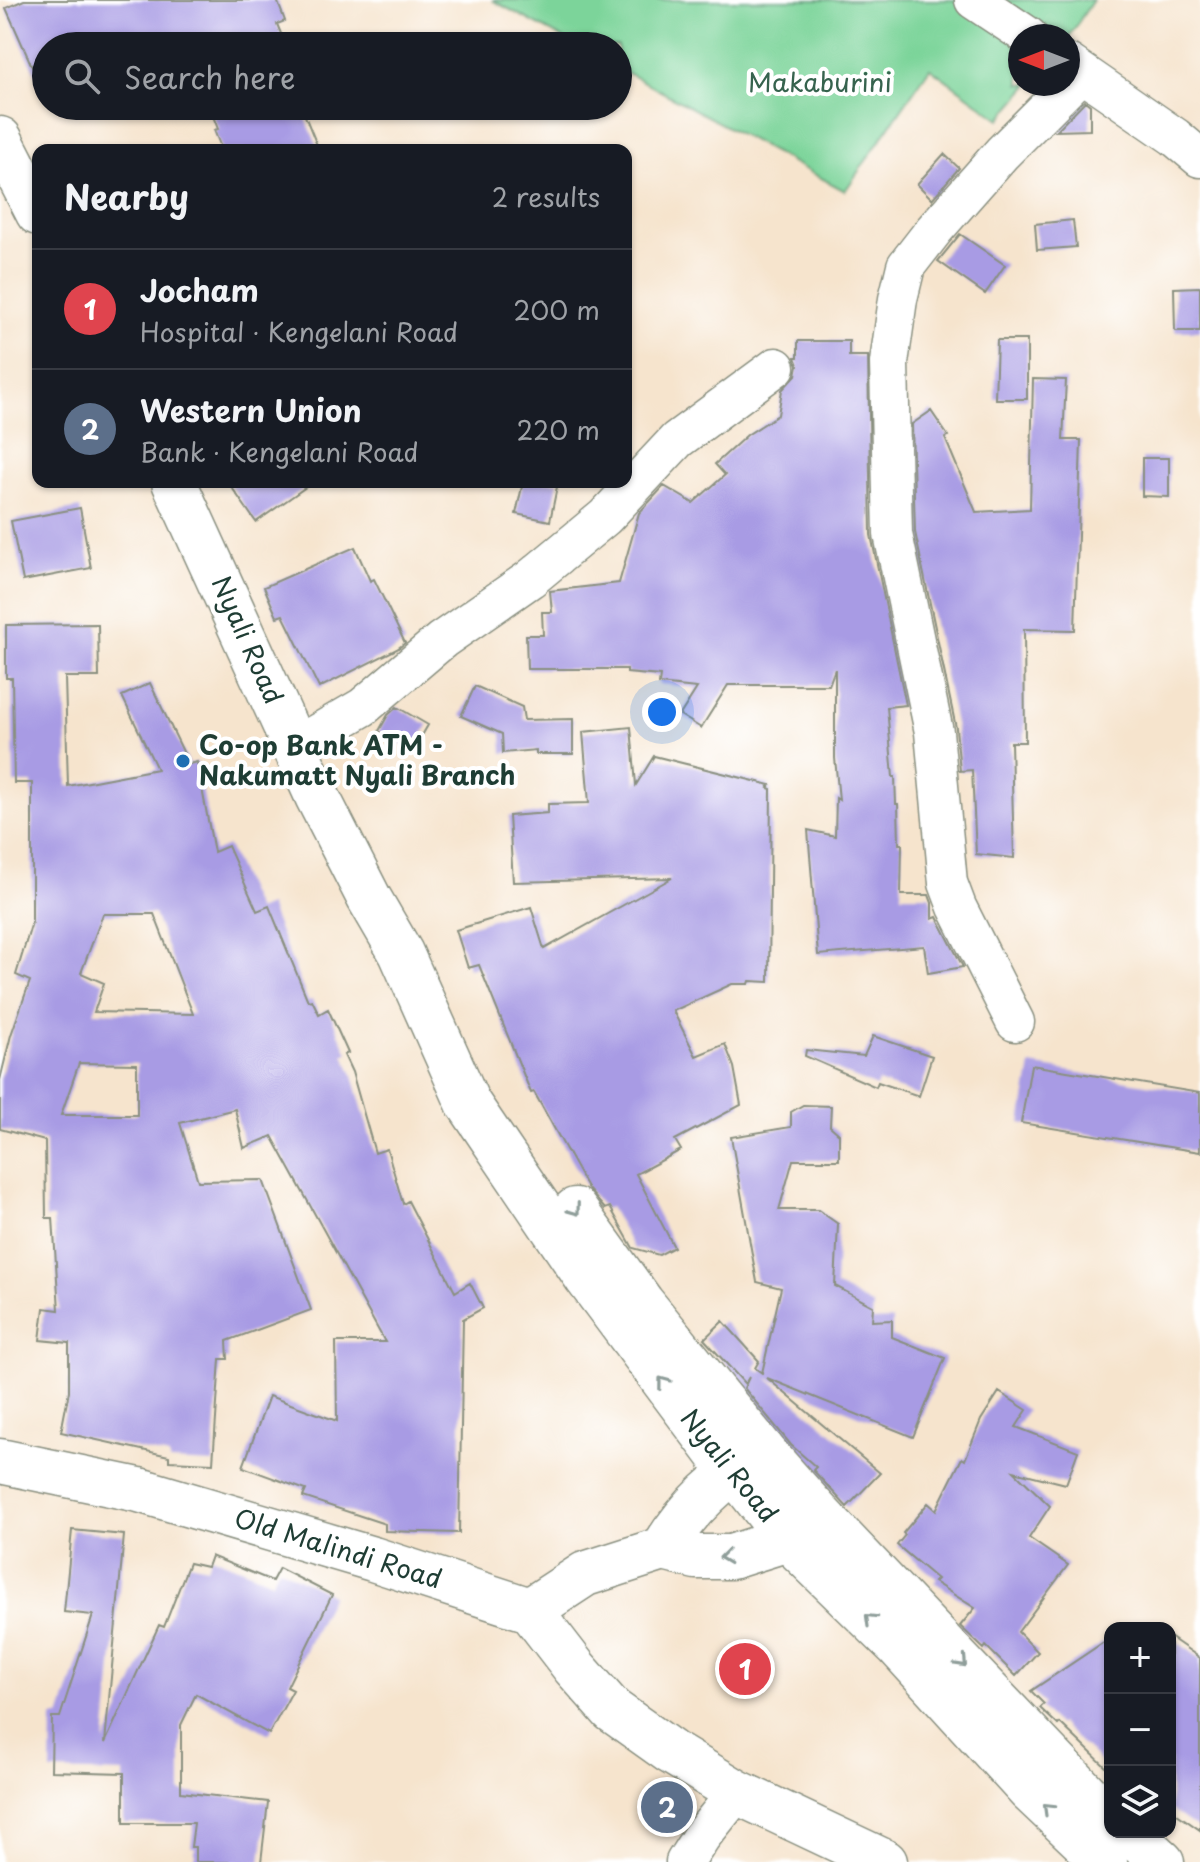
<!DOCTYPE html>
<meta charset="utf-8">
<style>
:root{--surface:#171b24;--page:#242831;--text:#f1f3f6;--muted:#9ea1a6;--line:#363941;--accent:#b45309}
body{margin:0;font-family:"Playpen Sans",sans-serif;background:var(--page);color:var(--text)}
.controls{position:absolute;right:24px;bottom:24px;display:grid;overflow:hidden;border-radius:16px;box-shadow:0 2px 6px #0004}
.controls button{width:72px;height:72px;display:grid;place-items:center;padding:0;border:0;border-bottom:2px solid var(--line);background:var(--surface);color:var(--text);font:40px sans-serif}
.compass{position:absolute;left:1008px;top:24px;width:72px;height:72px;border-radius:50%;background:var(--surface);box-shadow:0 2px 6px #0004;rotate:270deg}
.you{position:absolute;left:662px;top:712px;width:28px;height:28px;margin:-20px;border:6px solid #fff;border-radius:50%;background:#1a73e8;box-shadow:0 0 0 12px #1a73e833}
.badge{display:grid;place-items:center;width:52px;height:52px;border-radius:50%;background:var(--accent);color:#fff;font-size:26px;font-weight:700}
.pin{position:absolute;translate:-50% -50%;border:4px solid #fff;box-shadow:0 2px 8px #0006}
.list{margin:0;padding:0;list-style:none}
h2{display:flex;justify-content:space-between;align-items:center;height:104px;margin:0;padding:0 32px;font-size:34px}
h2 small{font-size:26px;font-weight:400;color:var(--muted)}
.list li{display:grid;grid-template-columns:52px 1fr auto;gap:24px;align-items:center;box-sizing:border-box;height:120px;padding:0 32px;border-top:2px solid var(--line)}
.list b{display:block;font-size:30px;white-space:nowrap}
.list p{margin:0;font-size:26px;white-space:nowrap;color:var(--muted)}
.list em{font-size:26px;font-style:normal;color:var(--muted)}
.icon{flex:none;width:44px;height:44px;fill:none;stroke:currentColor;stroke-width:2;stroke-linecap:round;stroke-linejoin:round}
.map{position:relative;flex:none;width:1200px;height:1862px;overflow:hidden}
.search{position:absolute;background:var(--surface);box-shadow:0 2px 6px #0004;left:32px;top:32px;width:600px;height:88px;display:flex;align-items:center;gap:20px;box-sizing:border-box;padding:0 28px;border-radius:44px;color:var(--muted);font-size:30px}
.panel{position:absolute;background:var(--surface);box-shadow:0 2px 6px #0004;left:32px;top:144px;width:600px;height:344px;border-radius:16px}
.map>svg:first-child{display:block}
.green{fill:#7bd49a;stroke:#4d8867;stroke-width:2}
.building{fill:#a89be4;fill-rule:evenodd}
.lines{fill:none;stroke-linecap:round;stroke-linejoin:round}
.minor-casing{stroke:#8a9080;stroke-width:41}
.secondary-casing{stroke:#8a9080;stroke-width:47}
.trunk-casing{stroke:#8a9080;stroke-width:47}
.minor{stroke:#fff;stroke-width:38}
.secondary{stroke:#fff;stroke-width:44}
.trunk{stroke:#fff;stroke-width:44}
.oneway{stroke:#8f9e9a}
.poi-dot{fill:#1f6fb2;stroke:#fff;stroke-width:3}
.labels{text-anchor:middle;stroke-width:8;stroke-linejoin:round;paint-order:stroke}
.park-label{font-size:26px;fill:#36634e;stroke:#fff}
.street-label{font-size:26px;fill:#1f3d34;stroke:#fff}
.poi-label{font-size:26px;font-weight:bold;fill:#1f3d34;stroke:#fff;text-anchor:start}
</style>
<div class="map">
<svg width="1200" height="1862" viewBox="0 0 1200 1862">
<rect width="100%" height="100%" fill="#fff"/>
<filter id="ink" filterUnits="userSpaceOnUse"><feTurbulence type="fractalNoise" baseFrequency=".0125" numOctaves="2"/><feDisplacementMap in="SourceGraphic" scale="16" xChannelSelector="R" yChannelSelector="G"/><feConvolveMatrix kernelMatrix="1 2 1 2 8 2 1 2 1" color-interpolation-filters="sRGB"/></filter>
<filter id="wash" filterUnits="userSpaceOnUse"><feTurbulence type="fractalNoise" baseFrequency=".006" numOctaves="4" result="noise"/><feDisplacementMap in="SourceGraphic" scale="32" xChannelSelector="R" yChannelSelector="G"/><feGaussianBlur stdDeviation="1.8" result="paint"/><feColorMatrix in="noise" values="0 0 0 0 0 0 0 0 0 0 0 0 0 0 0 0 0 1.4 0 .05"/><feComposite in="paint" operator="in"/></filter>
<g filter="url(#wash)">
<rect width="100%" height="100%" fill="#f6e4cd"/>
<!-- green -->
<path class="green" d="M492 0H1093L1068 38V36H1020V84H1030L1000 119 930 68 845 191 618 68V46H577Z"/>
<g id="blocks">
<!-- building -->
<path class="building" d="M24 0H277L285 21 277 24 286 46H46V98L6 8Z
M1085 101 1090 105V130L1056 131Z
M209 106H301L319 150H222L214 130 218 129Z
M944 154 959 168 932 199 917 184Z
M1073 220 1076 247 1037 250 1035 224Z
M960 234 1005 265 985 294 938 261Z
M1200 287V331H1175L1174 288Z
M997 340H1027V399H995Z
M798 341H849V356H868L871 535 906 705 887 707 893 777H895L896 804H898L899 844H902L901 895H929L932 903V919L937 917 963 967 928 973 924 946 818 955 808 830 835 836 836 798 839 800 835 758V669L829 685H728L701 728 680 715 697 688 659 684 660 676 627 673V669H527L526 635H543L542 612H552L550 591 619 583 639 513 664 486 693 503 725 475 715 464 747 435 778 415 782 390 796 375 798 365 795 357H798Z
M1033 379 1066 380 1063 440H1081L1075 630 1024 629 1025 742H1011L1014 858 976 854 972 770 960 771 956 728 915 532 912 424 931 411 948 436 945 438 976 512 1030 509Z
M1142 458H1169V497L1142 496Z
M228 482H313L256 522Z
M523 482H558L550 521 516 514Z
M80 508 91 568 23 581 11 521Z
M355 547 370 581 374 579 405 643 397 649 319 688 283 615 277 617 264 587Z
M98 624 99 677H65L68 786 157 769 122 696 150 683 189 764 197 762 214 852 228 846 257 911 269 906 308 1001 312 1000 319 1014 328 1009 348 1053 344 1055 352 1072 375 1153 387 1149 403 1204 408 1201 455 1292 470 1283 483 1308 463 1319 459 1533 385 1531V1524L303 1497 306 1490 243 1467 269 1396 337 1421 336 1342H385L272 1136 244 1148 235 1109 180 1123 198 1181 263 1180 311 1310 227 1341 228 1359H220L213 1463 169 1461V1456L61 1432 69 1391V1343L40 1340 44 1308 59 1310 53 1218H46L45 1141 0 1129V1080L11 1035 30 981 16 975 32 922V783H14L12 678H6V625ZM103 914H154L193 1014 94 1012 104 983 81 973ZM79 1063 137 1064V1115H61Z
M475 686 522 707 524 720 573 719V754H536V750L503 753 502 734 461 716Z
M397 707 428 725 413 751 379 731 388 715Z
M631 727 636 785 654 756 770 785 768 788 771 789 769 982 750 981 749 984H732L673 1011 696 1056 725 1044 734 1067 741 1105 675 1140 681 1150 636 1174 674 1247 659 1255 633 1248 610 1207 605 1209 588 1189 534 1092 531 1093 479 965 468 968 456 930 531 907 544 949 672 878 513 882 509 816 548 813V804L589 803 583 732Z
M873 1036 932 1056 919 1096 878 1082 876 1087 805 1056 806 1050 864 1056Z
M1031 1065 1200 1093V1152L1021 1123Z
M803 1105 831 1106 830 1126 839 1134V1160H793L779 1210H818L838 1224 835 1286 873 1306 872 1321 892 1320V1337L945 1358 913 1437 767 1378 880 1473 847 1507 813 1470 816 1467 791 1445 744 1388 749 1377 745 1384 704 1339 723 1321 759 1361 755 1368 762 1373 781 1288 757 1282 731 1137 791 1127V1112Z
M999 1392 1027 1410 1016 1427 1078 1451 1066 1484 1014 1471 1050 1506 1029 1538 1068 1565 1018 1632 1038 1652 1016 1676 986 1646 984 1649 960 1626 975 1608 934 1582 937 1579 897 1545 905 1535 903 1533 928 1503 936 1510 962 1458 965 1460 981 1420Z
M72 1530 124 1535 105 1743 159 1625 164 1627 189 1563 207 1567 211 1556 272 1581 279 1568 332 1595 287 1687 293 1690 269 1734 196 1694 181 1725V1792L268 1802 261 1862H195V1847H191L194 1823H124V1773L51 1771 52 1717H60L93 1615 64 1612Z
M1170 1637 1200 1658V1830L1170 1809Z
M1110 1638V1771L1060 1723 1058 1725 1040 1708 1044 1704 1031 1691Z"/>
</g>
</g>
<g filter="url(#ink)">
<use href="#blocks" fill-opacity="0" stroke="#8a9080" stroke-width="2"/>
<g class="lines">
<!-- minor casing -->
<g class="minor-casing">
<path id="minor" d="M974 0 1028 36
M1068 63 1175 137 1200 158
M294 747 363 707 442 640 530 579 605 517 677 440 776 367
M1015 1022 957 907 948 883 934 732 893 534 889 363 898 299 906 266 934 230 1002 153 1082 73
M685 1862 701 1837 737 1792"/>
</g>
<!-- secondary casing -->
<g class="secondary-casing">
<path id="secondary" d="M0 1461 139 1490 373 1559 530 1610 585 1574 663 1549 696 1557H731L788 1539 818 1515
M663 1549C688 1507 722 1477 763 1451
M530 1610 574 1667 612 1710 671 1752 737 1792 885 1862"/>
</g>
<!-- trunk casing -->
<g class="trunk-casing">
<path id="trunk" d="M0 139 38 213
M174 482 317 796 369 898 401 953 468 1103 586 1277 731 1471 738 1476 788 1539 898 1646 1029 1790 1105 1862
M575 1210 642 1303 763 1451 819 1514 1087 1795 1110 1815
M1129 1832 1162 1862"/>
</g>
<!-- minor -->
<use href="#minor" class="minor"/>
<!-- secondary -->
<use href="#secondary" class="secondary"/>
<!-- trunk -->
<use href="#trunk" class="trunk"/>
</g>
<!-- one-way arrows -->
<defs><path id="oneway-chevron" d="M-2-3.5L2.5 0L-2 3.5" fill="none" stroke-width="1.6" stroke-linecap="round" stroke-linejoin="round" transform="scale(2)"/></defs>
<g class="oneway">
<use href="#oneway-chevron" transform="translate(575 1210) rotate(54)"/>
<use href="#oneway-chevron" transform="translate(663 1382) rotate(-127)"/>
<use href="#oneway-chevron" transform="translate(725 1557) rotate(173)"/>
<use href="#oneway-chevron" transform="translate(870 1619) rotate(-136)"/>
<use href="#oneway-chevron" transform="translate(962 1662) rotate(47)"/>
<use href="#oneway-chevron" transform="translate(1048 1808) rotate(-136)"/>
</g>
</g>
<!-- markers -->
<circle class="poi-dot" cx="183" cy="761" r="8"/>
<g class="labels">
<!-- park labels -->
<g class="park-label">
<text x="820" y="92">Makaburini</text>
</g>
<!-- street labels -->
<g class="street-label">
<text transform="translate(247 640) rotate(66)" y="9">Nyali Road</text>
<text transform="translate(729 1466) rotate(51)" y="9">Nyali Road</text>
<text transform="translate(338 1549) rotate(17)" y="9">Old Malindi Road</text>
</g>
<!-- poi labels -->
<g class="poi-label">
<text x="199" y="755">Co-op Bank ATM -<tspan x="199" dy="30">Nakumatt Nyali Branch</tspan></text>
</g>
</g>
</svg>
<div class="controls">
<button>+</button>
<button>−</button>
<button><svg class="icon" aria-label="layers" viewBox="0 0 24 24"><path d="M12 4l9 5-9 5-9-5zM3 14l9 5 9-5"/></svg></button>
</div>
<svg class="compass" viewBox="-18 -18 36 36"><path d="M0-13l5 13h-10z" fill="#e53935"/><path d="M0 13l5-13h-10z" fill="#9ea1a6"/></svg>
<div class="you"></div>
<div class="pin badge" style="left:745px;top:1669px;background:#e0444e">1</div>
<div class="pin badge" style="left:667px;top:1807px;background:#5c6f8a">2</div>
<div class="search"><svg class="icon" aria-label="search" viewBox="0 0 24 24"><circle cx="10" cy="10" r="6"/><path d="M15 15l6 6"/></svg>Search here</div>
<section class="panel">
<h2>Nearby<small>2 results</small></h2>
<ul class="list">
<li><span class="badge" style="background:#e0444e">1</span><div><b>Jocham</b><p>Hospital · Kengelani Road</p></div><em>200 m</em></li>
<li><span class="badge" style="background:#5c6f8a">2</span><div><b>Western Union</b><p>Bank · Kengelani Road</p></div><em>220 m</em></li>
</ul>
</section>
</div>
